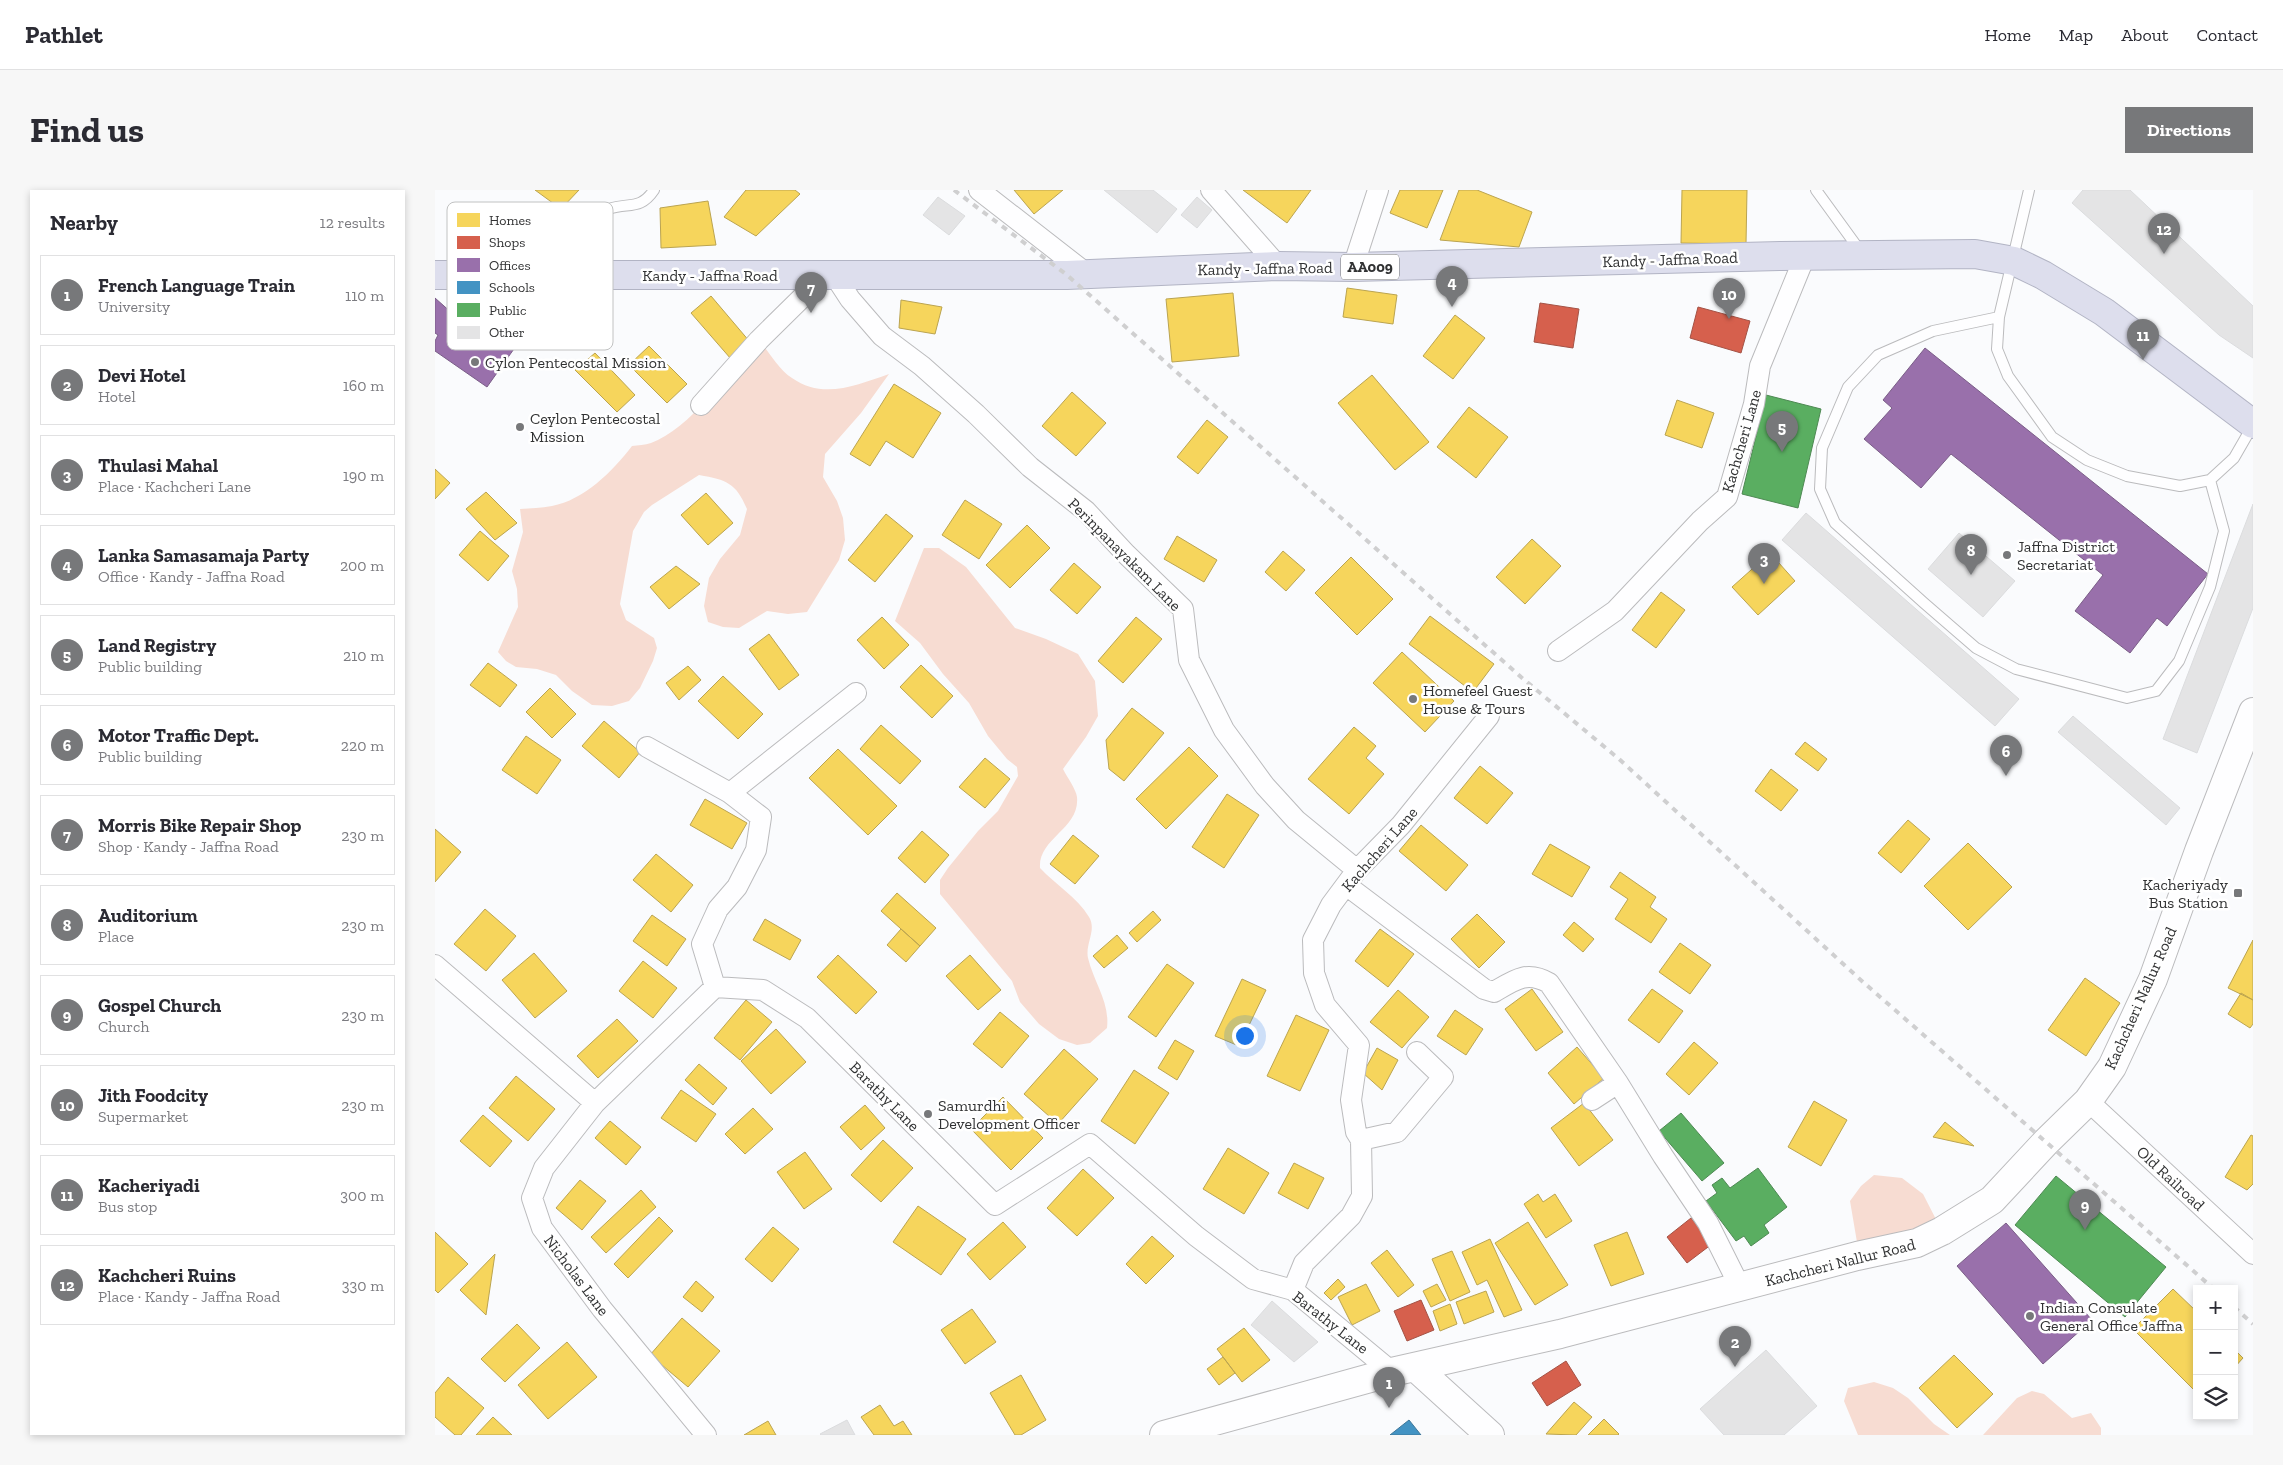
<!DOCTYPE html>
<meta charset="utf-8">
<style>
:root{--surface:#fff;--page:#f7f7f7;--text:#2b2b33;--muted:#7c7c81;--line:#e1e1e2;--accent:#77787a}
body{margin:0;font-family:"Zilla Slab",serif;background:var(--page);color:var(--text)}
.controls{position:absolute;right:15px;bottom:15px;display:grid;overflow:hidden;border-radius:0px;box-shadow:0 2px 8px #0003}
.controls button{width:45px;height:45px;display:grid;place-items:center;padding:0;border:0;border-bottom:1px solid var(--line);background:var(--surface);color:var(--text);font:25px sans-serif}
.you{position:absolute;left:809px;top:845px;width:18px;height:18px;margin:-12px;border:4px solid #fff;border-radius:50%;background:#1a73e8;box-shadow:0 0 0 8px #1a73e833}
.badge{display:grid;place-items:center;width:32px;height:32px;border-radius:50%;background:var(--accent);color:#fff;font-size:16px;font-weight:700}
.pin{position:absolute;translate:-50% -41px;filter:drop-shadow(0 1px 2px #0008)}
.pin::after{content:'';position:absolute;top:26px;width:18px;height:15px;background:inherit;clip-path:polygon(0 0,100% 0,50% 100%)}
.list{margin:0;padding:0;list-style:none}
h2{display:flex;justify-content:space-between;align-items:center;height:65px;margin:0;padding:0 20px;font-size:21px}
h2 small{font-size:16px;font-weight:400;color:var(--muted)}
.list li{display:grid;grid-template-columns:32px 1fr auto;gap:15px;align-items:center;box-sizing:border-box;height:80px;margin:0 10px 10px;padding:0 10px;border:1px solid var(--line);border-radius:0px}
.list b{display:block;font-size:19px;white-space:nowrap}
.list p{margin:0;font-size:16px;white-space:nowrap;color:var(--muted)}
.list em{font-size:16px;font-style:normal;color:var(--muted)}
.icon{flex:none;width:28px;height:28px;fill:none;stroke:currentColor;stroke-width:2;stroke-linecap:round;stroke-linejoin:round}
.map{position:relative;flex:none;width:1818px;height:1245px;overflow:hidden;border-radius:0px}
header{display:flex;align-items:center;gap:30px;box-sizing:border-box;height:70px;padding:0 25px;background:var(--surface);border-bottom:1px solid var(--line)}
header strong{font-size:24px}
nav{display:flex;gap:28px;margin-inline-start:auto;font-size:18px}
.intro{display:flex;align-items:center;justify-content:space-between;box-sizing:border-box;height:120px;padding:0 30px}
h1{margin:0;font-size:35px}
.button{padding:12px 22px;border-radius:0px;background:var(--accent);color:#fff;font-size:18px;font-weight:700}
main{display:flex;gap:30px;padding:0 30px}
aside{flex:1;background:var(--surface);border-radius:0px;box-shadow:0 2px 8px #0003}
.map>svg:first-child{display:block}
.green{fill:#f7dcd2}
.homes{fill:#f6d55c;stroke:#bba450}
.shops{fill:#d6604d;stroke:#a45245}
.offices{fill:#9970ab;stroke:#7a5d87}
.schools{fill:#4393c3;stroke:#3e7698}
.public{fill:#5aae61;stroke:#4e8953}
.building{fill:#e4e4e5;stroke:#dbdcde}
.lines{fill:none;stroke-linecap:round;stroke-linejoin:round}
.lane-casing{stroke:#bbbbbd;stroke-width:12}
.street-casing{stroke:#bbbbbd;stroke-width:22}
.secondary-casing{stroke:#bbbbbd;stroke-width:30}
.highway-casing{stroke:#b2b4c4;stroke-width:30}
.lane{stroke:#fefeff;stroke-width:10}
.street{stroke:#fefeff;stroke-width:20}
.secondary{stroke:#fefeff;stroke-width:28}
.highway{stroke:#dddeed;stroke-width:28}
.rail{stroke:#cfcfd0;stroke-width:4;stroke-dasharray:6 6;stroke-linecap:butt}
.poi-dot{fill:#77787a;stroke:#fff;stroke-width:2}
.labels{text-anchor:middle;stroke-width:5;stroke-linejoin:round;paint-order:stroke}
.shield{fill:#fff;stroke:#6f7070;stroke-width:1}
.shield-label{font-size:15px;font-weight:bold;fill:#313233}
.street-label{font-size:16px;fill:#313233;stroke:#fff}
.poi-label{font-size:16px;fill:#313233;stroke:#fff;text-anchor:start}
.key{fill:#fff;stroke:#c1c2c2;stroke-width:1}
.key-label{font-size:14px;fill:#313233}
</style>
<header>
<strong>Pathlet</strong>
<nav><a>Home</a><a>Map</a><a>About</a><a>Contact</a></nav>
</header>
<div class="intro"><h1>Find us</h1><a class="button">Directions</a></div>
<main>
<aside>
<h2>Nearby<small>12 results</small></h2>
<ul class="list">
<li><span class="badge">1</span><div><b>French Language Train</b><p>University</p></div><em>110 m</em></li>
<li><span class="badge">2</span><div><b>Devi Hotel</b><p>Hotel</p></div><em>160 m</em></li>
<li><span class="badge">3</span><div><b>Thulasi Mahal</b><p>Place · Kachcheri Lane</p></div><em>190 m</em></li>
<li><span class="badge">4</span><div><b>Lanka Samasamaja Party</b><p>Office · Kandy - Jaffna Road</p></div><em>200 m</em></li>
<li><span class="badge">5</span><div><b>Land Registry</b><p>Public building</p></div><em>210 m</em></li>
<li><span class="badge">6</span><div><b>Motor Traffic Dept.</b><p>Public building</p></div><em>220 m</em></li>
<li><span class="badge">7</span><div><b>Morris Bike Repair Shop</b><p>Shop · Kandy - Jaffna Road</p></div><em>230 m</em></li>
<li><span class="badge">8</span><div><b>Auditorium</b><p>Place</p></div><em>230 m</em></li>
<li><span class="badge">9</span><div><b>Gospel Church</b><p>Church</p></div><em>230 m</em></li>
<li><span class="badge">10</span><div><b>Jith Foodcity</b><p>Supermarket</p></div><em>230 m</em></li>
<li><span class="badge">11</span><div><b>Kacheriyadi</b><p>Bus stop</p></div><em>300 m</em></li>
<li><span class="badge">12</span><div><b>Kachcheri Ruins</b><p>Place · Kandy - Jaffna Road</p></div><em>330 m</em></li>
</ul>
</aside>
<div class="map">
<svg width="1818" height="1245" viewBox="0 0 1818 1245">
<rect width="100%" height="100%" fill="#fafbfd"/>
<!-- green -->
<path class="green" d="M324 150C334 162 344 180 357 188 388 210 422 195 454 184L426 223 390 264 388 287 402 311 408 328 410 350 404 370 372 422 353 424 332 421 304 438 288 437 273 432 269 416 274 388 285 369 305 345 312 319C301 293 292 290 264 285L217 315 209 322 198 341 185 414 191 430 219 448 222 458 218 471 205 498 194 511 177 516 157 515 137 501 121 485 102 479 81 477 71 471 63 462 83 417 82 399 77 381 88 342 85 319C96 318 106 318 117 316 149 310 178 281 197 256 203 255 210 255 216 253 253 240 298 180 324 150Z
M489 358H504L531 377 580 438 611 449 643 464 660 491 663 526 651 547 628 579C632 587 641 599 642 607 645 639 603 648 605 678 621 695 642 707 654 727 662 740 650 754 653 768 659 793 675 812 672 838L655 853 642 855 624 849 604 834 585 812 577 791 505 704V690L513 678 543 641 563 621 583 586 582 577 572 569 553 546 534 513 508 484 485 453 460 431Z
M1439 985 1467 988 1488 1004 1507 1041 1423 1058 1415 1011 1426 996Z
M1439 1192 1458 1198 1473 1208 1499 1234 1515 1245H1423L1409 1211 1413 1198Z
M1597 1201 1609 1204 1637 1228 1656 1223 1666 1238V1245H1548L1582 1208Z"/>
<!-- homes -->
<path class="homes" d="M100 0H144L126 19Z
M311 0H360L365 4 321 46 289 27Z
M579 0H628L599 24Z
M808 0H876L852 33Z
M965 0H1008L992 38 955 23Z
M1024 0H1042L1097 22 1084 57 1005 50Z
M1247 0H1312L1311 54 1246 53Z
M273 11 281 55 226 58 225 18Z
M912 98 962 105 958 134 908 127Z
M798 103 804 166 737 172 731 109Z
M276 106 315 152 296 169 256 123Z
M466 110 507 117 500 144 464 138Z
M1020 125 1050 148 1018 189 988 166Z
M214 156 252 194 232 213 194 175Z
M160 163 200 205 182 222 140 180Z
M937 185 994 252 960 280 903 213Z
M459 194 506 223 478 268 451 251 435 276 415 264Z
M637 202 671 233 641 266 607 236Z
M1242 210 1279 223 1267 258 1230 245Z
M1034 217 1073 247 1041 288 1002 257Z
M772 230 793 247 763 284 742 267Z
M0 279 15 293 0 309Z
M51 302 82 333 60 350 31 319Z
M271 303 298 333 273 355 246 325Z
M530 310 567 334 544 369 507 345Z
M451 324 478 346 440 392 413 370Z
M592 335 615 358 575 398 551 375Z
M45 341 74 366 53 391 24 365Z
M742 346 782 370 769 392 729 369Z
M1097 349 1126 376 1090 414 1061 387Z
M848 361 870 380 851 401 830 382Z
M1335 363 1360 391 1323 425 1297 397Z
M916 367 958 409 922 445 880 403Z
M639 373 666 397 642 424 615 400Z
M241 376 265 394 234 419 215 397Z
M1226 402 1250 420 1221 458 1197 440Z
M995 426 1059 474 1038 502 974 454Z
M447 427 474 455 449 479 422 450Z
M701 427 727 449 688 493 663 471Z
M334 444 364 485 344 500 314 459Z
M967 462 1019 511 990 542 938 493Z
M53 473 82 495 65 517 35 495Z
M486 475 518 506 497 528 465 497Z
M253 476 266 490 244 510 231 493Z
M288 486 328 524 303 549 263 511Z
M115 498 141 524 117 548 91 522Z
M697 518 729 543 689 591 674 579 671 550Z
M169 531 205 562 184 588 147 556Z
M446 535 486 571 465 594 425 559Z
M919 537 941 556 931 568 949 584 914 624 873 589Z
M91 546 126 570 102 604 67 580Z
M1370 552 1392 569 1383 581 1360 564Z
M754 557 783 586 731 639 701 609Z
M403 559 462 616 433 645 374 588Z
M550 568 575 589 550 618 524 597Z
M1045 576 1078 603 1052 634 1019 608Z
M1336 579 1363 600 1346 621 1320 601Z
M792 604 824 625 789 678 757 657Z
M270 609 312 633 297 659 255 635Z
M1473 630 1495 649 1466 683 1443 663Z
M986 635 1033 675 1011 701 964 661Z
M0 639 26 662 0 692Z
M487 641 514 665 490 693 463 668Z
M638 645 664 666 640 694 615 674Z
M1533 653 1577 697 1533 740 1489 696Z
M1115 654 1155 677 1137 707 1097 684Z
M221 664 258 695 236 722 198 690Z
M1185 682 1221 707 1215 717 1232 729 1216 753 1180 729 1193 709 1175 697Z
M462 703 501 738 485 756 446 721Z
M50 719 81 746 51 781 19 754Z
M718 721 726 730 702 752 694 743Z
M1042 724 1070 752 1044 778 1016 749Z
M217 725 251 749 232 776 198 751Z
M330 729 366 750 355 770 318 750Z
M1139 732 1159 749 1148 762 1128 745Z
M466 739 485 756 471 772 452 755Z
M945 739 979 764 953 797 920 771Z
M682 745 693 758 669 778 658 766Z
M1818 750V810L1793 798Z
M1245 753 1276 775 1255 804 1224 782Z
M99 763 132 801 100 828 67 790Z
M403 765 442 802 421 824 382 787Z
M535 765 566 800 543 820 511 786Z
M208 771 242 798 218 828 184 801Z
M732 774 759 793 721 847 693 827Z
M1650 788 1685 813 1651 866 1613 840Z
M807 789 831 800 804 856 780 846Z
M1097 799 1128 842 1101 861 1070 819Z
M1217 799 1248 821 1224 853 1193 830Z
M963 800 994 827 967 858 935 832Z
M1806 803 1818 810V834L1815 838 1793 824Z
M311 810 337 832 305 870 279 848Z
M1020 820 1048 839 1031 865 1002 846Z
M565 822 594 846 567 878 538 854Z
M861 825 894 840 865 901 832 886Z
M182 829 203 851 163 888 142 866Z
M341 839 371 872 336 904 306 871Z
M740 850 759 861 742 890 723 878Z
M1259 852 1283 873 1254 905 1231 884Z
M1142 857 1169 888 1139 914 1113 883Z
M942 858 963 870 947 900 928 883Z
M629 859 663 889 623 934 589 904Z
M264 874 292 898 278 915 250 890Z
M699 880 734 903 700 954 666 931Z
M81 886 120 919 93 951 54 918Z
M246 900 281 924 261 952 226 928Z
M568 907 608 948 576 980 536 939Z
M1379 911 1412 930 1386 976 1353 957Z
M1149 913 1178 950 1144 976 1116 938Z
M430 915 450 938 426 960 405 937Z
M318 918 338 939 310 964 290 944Z
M48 925 77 951 55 977 25 951Z
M175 931 206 957 191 975 160 948Z
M1510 932 1539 956 1498 947Z
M1816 945 1818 946V994L1812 1000 1790 987Z
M448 950 478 978 446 1012 416 985Z
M793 958 834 983 809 1024 768 999Z
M370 962 397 999 369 1019 342 982Z
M859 973 889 988 873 1019 843 1003Z
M648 979 679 1008 642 1046 612 1018Z
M145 990 171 1011 147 1040 121 1018Z
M206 1000 221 1017 171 1063 156 1047Z
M1103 1004 1108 1012 1120 1004 1137 1031 1111 1048 1089 1014Z
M483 1016 531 1049 506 1085 458 1052Z
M224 1027 238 1041 193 1088 179 1074Z
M568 1032 591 1057 555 1090 532 1064Z
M1093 1032 1133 1095 1100 1115 1060 1053Z
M338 1037 364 1059 337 1092 310 1069Z
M0 1042 33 1074 3 1103 0 1100Z
M1192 1042 1209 1084 1176 1096 1159 1055Z
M717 1046 739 1066 711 1094 691 1074Z
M1055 1049 1087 1120 1069 1127 1052 1090 1042 1095 1027 1062Z
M952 1060 979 1095 963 1107 936 1073Z
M1017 1061 1035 1102 1015 1111 997 1069Z
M60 1064 51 1125 25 1100Z
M903 1089 910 1097 896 1110 889 1103Z
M261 1091 279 1107 267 1122 248 1107Z
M931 1094 945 1121 917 1135 903 1107Z
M1002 1094 1011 1110 996 1117 988 1101Z
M1738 1099 1762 1122V1203L1698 1139Z
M1051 1101 1059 1122 1029 1134 1021 1112Z
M1015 1114 1022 1134 1005 1141 998 1121Z
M537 1119 561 1152 530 1174 506 1140Z
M247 1128 285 1161 253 1197 215 1165Z
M82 1134 105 1158 70 1192 46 1169Z
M809 1138 835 1170 807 1192 782 1159Z
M132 1152 162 1187 113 1229 83 1195Z
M1799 1159 1808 1168 1799 1178Z
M1519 1165 1558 1204 1522 1238 1484 1198Z
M788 1167 800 1183 784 1195 772 1179Z
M586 1185 611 1230 586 1245H580L555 1203Z
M13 1187 49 1218 26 1245H20L0 1227V1203Z
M1139 1212 1157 1227 1141 1245 1111 1244Z
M445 1215 459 1236 468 1231 477 1245H439L426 1227Z
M58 1227 77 1245H41Z
M1169 1229 1184 1244 1183 1245H1153Z
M333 1231 341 1245H309Z"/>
<!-- shops -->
<path class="shops" d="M1105 113 1144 119 1138 158 1099 152Z
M1263 117 1315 131 1306 163 1255 148Z
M1256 1028 1277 1054 1252 1073 1232 1047Z
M986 1110 999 1140 972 1151 959 1121Z
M1131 1171 1146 1195 1112 1216 1097 1193Z"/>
<!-- offices -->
<path class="offices" d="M37 107 76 131 62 145 81 156 52 197 0 161V151L3 145 0 143V108L18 124Z
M1490 158 1773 384 1732 436 1722 428 1695 463 1640 421 1668 385 1516 264 1486 298 1429 249 1457 218 1448 210Z
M1571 1033 1657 1130 1608 1174 1522 1076Z"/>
<!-- schools -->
<path class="schools" d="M974 1230 986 1245H955Z"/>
<!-- public -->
<path class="public" d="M1331 205 1386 219 1363 318 1307 304Z
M1246 923 1289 973 1267 991 1224 941Z
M1323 978 1352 1017 1329 1035 1334 1043 1316 1056 1309 1046 1301 1051 1271 1011 1282 1003 1277 995 1287 988 1295 998Z
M1621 986 1731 1077 1690 1127 1580 1035Z"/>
<!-- building -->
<path class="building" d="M669 0H718L742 19 722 43Z
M1648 0H1695L1818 116V168L1784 145 1637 13Z
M503 7 530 26 514 45 488 25Z
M762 7 777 20 762 38 746 25Z
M1818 314V418L1762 563 1728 549Z
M1371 323 1584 509 1560 536 1347 350Z
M1524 343 1580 391 1548 427 1493 379Z
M1638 526 1745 618 1731 635 1623 542Z
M837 1111 883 1152 859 1172 816 1135Z
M1331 1160 1382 1216 1349 1245H1289L1265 1219Z
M412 1230 420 1245H386L385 1244Z"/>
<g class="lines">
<!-- lane casing -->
<g class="lane-casing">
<path id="lane" d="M1381 0 1426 62
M1594 0 1564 127 1562 159 1573 186 1617 247 1652 270 1692 286 1745 296 1775 290 1799 268 1818 235
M123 82C135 59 147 28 174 19 193 12 205 21 219 0
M1564 127 1498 141 1443 165 1413 197 1387 258 1385 299 1400 333 1489 413 1541 458 1581 479 1692 508 1721 501 1744 471 1775 397 1789 341 1775 290"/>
</g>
<!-- street casing -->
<g class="street-casing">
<path id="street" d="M544 0 652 84
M776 0 843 76
M918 77 943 0
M400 86 415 109 447 146 487 176 541 224 595 277 651 321 691 364 748 419 754 470 789 540 830 596 861 630 922 680
M266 215 324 150 390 85
M1123 461 1180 421 1265 331 1292 307 1319 214 1325 176 1370 66
M212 557 295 603 326 627 321 660 302 697 283 719 267 754 280 797
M295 603 421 503
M911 695 1049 799 1059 802C1079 790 1092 780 1114 793L1183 893 1228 966 1273 1033 1305 1097
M0 775 160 913 280 797 328 800 372 828 560 1015 655 954 761 1046 818 1089 858 1100 957 1182
M1157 910 1183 893
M1653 911 1818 1064
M160 913 109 978 97 1008 107 1038 167 1119 271 1245
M926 950 962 942 1008 887 982 862
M858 1100 869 1073 916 1026 927 1006 926 950 921 942 916 910 924 855 890 815 879 783 878 750 896 715 922 680 966 635 1054 526"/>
</g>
<!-- secondary casing -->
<g class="secondary-casing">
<path id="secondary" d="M980 1177 1055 1245
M729 1245 957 1182 1125 1144 1422 1066 1482 1053 1507 1041 1557 1010 1611 952 1653 911 1677 877 1718 789 1764 661 1818 522"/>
</g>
<!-- highway casing -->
<g class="highway-casing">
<path id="highway" d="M0 85H632L843 76 918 77 1346 66 1540 64 1579 71 1608 85 1669 122 1818 234"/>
</g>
<!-- lane -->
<use href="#lane" class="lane"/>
<!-- street -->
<use href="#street" class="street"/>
<!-- secondary -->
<use href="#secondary" class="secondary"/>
<!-- highway -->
<use href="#highway" class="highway"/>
<!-- rail -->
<path class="rail" d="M519 0 632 85 1086 487 1184 569 1428 792 1779 1099
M1799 1117 1818 1134"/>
</g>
<!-- markers -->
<g class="poi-dot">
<circle cx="40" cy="172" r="5"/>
<circle cx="85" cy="237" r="5"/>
<circle cx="1572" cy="365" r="5"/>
<circle cx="978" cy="509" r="5"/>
<rect x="1798" y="698" width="10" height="10" rx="2.5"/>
<circle cx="493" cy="924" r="5"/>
<circle cx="1595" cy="1126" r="5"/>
</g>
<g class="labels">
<!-- shield labels -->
<rect class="shield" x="906" y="64.5" width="58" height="25" rx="4"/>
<g class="shield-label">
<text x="935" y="82">AA009</text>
</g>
<!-- street labels -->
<g class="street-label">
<text transform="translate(1235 69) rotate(-2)" y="6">Kandy - Jaffna Road</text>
<text transform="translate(830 78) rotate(-1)" y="6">Kandy - Jaffna Road</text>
<text x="275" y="91">Kandy - Jaffna Road</text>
<text transform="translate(1306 251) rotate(-74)" y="6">Kachcheri Lane</text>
<text transform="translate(690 364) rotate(45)" y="6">Perinpanayakam Lane</text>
<text transform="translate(944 659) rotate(-49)" y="6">Kachcheri Lane</text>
<text transform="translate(1705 808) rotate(-66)" y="6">Kachcheri Nallur Road</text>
<text transform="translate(450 906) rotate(45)" y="6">Barathy Lane</text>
<text transform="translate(1736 988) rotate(43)" y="6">Old Railroad</text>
<text transform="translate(1405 1072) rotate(-14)" y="6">Kachcheri Nallur Road</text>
<text transform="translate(142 1085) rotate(53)" y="6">Nicholas Lane</text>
<text transform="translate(896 1132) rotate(38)" y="6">Barathy Lane</text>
</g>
<!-- poi labels -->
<g class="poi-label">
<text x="50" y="178">Cylon Pentecostal Mission</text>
<text x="95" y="234">Ceylon Pentecostal<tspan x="95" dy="18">Mission</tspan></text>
<text x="1582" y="362">Jaffna District<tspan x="1582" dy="18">Secretariat</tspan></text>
<text x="988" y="506">Homefeel Guest<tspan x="988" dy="18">House &amp; Tours</tspan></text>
<text x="1793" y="700" text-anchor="end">Kacheriyady<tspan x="1793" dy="18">Bus Station</tspan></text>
<text x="503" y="921">Samurdhi<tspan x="503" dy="18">Development Officer</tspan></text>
<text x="1605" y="1123">Indian Consulate<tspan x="1605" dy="18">General Office Jaffna</tspan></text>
</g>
</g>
<!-- legend -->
<rect x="12" y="12" width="166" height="148" rx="8" class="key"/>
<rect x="22" y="23" width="23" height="14" fill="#f6d55c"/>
<rect x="22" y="46" width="23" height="13" fill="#d6604d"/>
<rect x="22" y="68" width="23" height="14" fill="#9970ab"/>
<rect x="22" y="91" width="23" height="13" fill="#4393c3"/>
<rect x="22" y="113" width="23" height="14" fill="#5aae61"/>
<rect x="22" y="136" width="23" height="13" fill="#e4e4e5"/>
<g class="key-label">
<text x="54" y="35">Homes</text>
<text x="54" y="57">Shops</text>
<text x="54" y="80">Offices</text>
<text x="54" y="102">Schools</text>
<text x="54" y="125">Public</text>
<text x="54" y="147">Other</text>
</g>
</svg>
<div class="controls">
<button>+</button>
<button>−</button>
<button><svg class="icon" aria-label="layers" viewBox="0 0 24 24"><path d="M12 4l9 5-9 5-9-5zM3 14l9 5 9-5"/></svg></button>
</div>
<div class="you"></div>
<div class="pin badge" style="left:954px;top:1218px">1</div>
<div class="pin badge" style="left:1300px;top:1177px">2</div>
<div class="pin badge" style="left:1329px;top:394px">3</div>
<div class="pin badge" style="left:1017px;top:117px">4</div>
<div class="pin badge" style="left:1347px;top:262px">5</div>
<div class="pin badge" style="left:1571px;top:586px">6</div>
<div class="pin badge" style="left:376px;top:123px">7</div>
<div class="pin badge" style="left:1536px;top:385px">8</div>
<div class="pin badge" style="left:1650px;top:1040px">9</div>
<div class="pin badge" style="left:1294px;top:129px">10</div>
<div class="pin badge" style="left:1708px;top:170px">11</div>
<div class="pin badge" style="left:1729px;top:64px">12</div>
</div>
</main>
